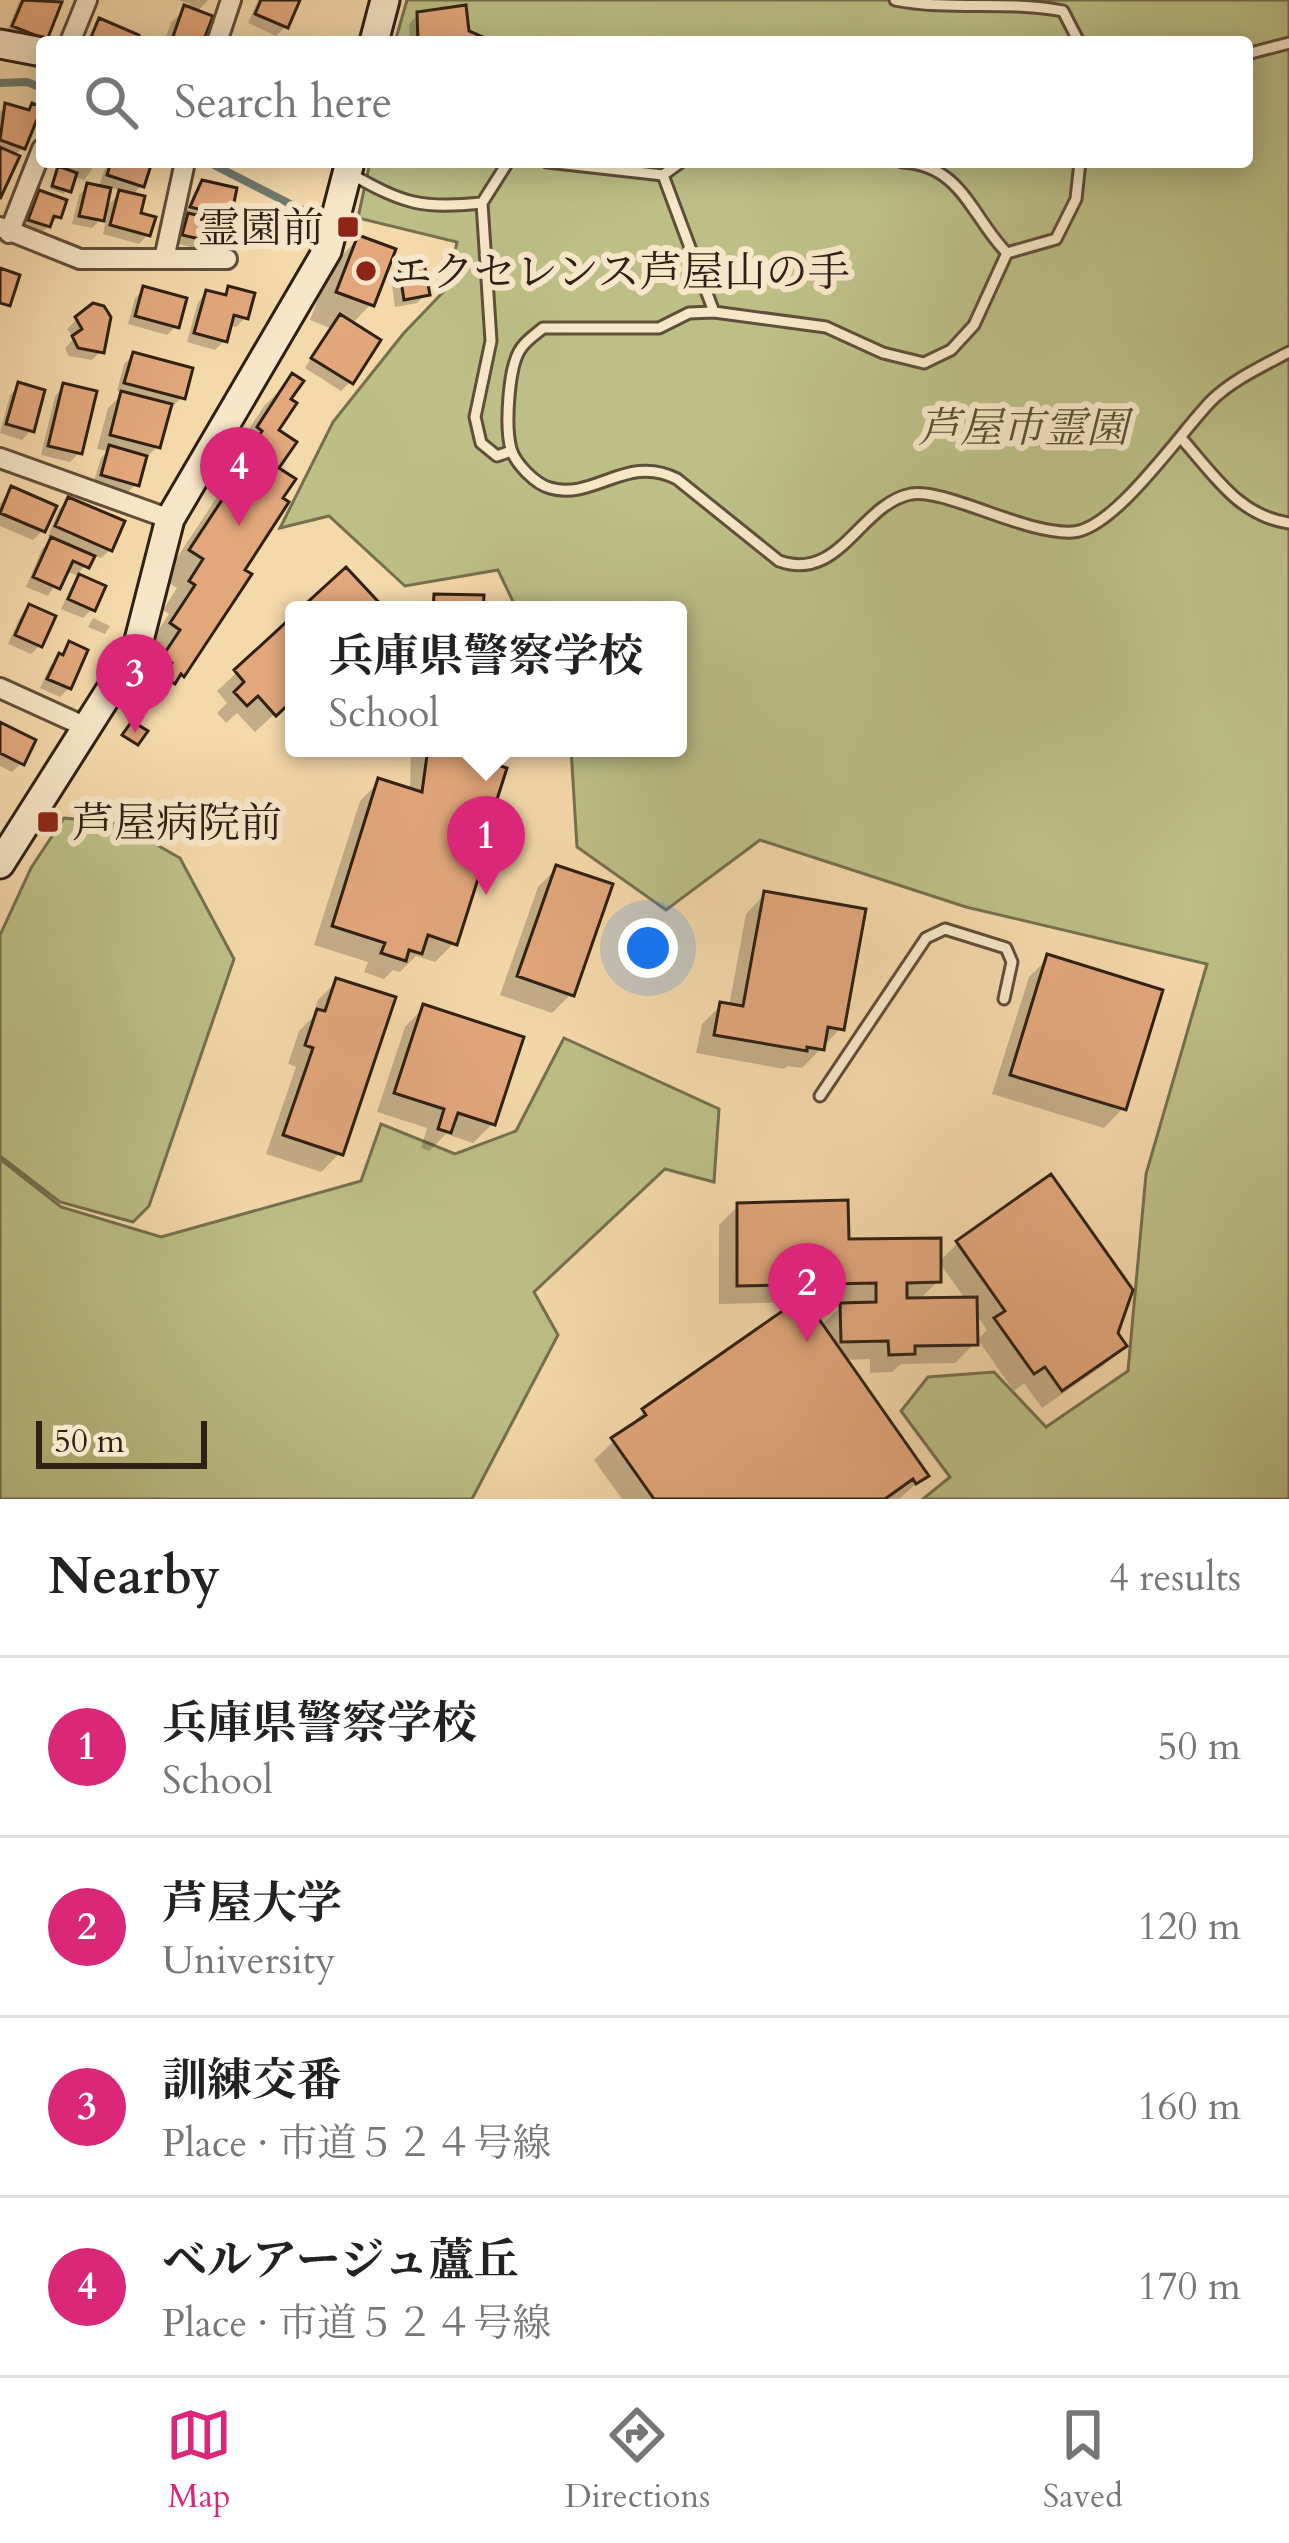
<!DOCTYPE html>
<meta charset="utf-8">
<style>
:root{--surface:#fff;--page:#f6f6f6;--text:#222;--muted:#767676;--line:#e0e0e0;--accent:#db2777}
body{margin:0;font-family:Cardo,"Noto Serif JP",serif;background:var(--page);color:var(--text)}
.scale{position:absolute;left:36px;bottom:30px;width:171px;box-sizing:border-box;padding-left:12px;border:6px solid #2e2014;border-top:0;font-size:33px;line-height:42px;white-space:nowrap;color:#2e2014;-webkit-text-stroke:9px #f8e6c8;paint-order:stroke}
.you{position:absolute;left:648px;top:948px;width:42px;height:42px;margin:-30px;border:9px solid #fff;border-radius:50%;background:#1a73e8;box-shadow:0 0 0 18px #1a73e833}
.badge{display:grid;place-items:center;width:78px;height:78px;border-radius:50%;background:var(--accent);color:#fff;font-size:39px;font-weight:700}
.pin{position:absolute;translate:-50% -99px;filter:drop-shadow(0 3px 6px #0008)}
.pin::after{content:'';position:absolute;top:63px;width:42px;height:36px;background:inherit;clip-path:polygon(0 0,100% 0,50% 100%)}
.popup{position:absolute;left:285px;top:601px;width:402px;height:156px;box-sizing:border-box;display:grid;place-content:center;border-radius:12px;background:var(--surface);filter:drop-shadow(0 3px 9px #0005);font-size:39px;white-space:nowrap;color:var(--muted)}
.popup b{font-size:45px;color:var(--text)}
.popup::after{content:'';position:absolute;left:50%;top:100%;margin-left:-24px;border:24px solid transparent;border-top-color:var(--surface)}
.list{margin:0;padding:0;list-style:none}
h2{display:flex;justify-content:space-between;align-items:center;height:156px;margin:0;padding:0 48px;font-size:51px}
h2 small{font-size:39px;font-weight:400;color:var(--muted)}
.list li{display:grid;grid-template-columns:78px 1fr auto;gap:36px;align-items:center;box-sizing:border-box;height:180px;padding:0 48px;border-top:3px solid var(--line)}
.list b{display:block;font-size:45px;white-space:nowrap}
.list p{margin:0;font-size:39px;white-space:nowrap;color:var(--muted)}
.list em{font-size:39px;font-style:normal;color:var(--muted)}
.icon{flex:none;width:66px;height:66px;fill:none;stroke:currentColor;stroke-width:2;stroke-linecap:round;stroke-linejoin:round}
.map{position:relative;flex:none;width:1289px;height:1499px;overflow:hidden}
.search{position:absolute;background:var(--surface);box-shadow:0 6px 30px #0003;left:36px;right:36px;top:36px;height:132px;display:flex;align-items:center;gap:30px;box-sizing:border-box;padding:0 42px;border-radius:12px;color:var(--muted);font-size:45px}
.sheet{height:876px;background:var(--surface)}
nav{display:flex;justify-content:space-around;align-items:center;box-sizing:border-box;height:168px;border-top:3px solid var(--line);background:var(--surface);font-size:33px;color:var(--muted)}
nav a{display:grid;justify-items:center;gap:6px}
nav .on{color:var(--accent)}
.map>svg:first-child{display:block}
.green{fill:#bdbf87;stroke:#76704e;stroke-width:3}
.shadow{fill:#0003;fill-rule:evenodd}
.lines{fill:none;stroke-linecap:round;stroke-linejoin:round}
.stream{stroke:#707c71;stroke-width:8}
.building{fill:#e3a77c;stroke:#2e2014;stroke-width:3}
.lane-casing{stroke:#604e3a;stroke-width:15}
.street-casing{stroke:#604e3a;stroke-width:24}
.secondary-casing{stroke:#2e2014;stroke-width:33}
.lane{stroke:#f8e6c8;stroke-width:9}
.street{stroke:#f8e6c8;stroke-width:18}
.secondary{stroke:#f8e6c8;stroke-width:27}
.poi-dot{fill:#8f2418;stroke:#f8e6c8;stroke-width:4.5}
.labels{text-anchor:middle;stroke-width:12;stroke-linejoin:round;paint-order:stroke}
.poi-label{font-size:42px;fill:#2e2014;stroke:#f8e6c8;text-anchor:start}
.park-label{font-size:42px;font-style:italic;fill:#595036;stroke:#f8e6c8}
</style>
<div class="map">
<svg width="1289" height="1499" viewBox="0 0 1289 1499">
<rect width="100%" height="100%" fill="#f4d9ab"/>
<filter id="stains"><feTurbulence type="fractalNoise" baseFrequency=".00167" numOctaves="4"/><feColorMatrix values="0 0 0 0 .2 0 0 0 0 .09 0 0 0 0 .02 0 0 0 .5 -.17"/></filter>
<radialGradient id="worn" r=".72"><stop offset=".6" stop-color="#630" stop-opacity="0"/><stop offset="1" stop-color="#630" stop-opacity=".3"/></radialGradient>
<!-- green -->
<path class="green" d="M407 0H1289V1499H923L950 1477 901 1411 928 1377 994 1372 1046 1427 1128 1371 1146 1174 1207 964 966 907 760 840 666 910 577 847 571 748H678V610H517L498 570 405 586 329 516 280 528 333 422 403 334 447 288 457 242 358 218 370 162H1247V42H395Z
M64 818 118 823 180 858 234 959 149 1206 133 1222 60 1202 0 1156V935L31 868Z
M564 1038 719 1109 714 1182 665 1169 534 1292 558 1335 472 1499H0V1159L61 1207 161 1237 361 1181 381 1124 455 1154 516 1131Z"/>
<!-- shadow -->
<path class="shadow" d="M20 0 59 3 44 38 35 47 5 35Z
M179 0H208L196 13 200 42H164L171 23 190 4Z
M258 0H297L285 27 276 36 248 23Z
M418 15 466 33 481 42H410L409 24Z
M6 106 26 113 23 147 14 156 0 192V112Z
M66 162H97L84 180 73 176 64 194 50 189 55 173 62 171Z
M107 162H149L141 186 131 196 148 234 139 244 103 234 108 212 92 228 72 224 79 195 88 186 98 189ZM109 187 122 191 103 210Z
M203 183 228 215 219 224 218 243 209 252 175 243 180 225 188 217 184 216 194 192Z
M40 194 58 217 39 235 21 229 31 203Z
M359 238 371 304 351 325 350 382 341 391 305 368 330 328 310 320 330 267Z
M400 270 426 294 417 303 395 307 391 279Z
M144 289 176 326 167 335 128 324 135 298Z
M229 289 245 318 236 327 228 325 224 341 215 350 187 342 198 302 207 293 221 297Z
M76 320 101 351 92 360 69 356 65 348 74 339 67 329Z
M133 355 182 397 173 406 169 405 157 447 143 461 136 484 127 493 93 484 101 458 107 451 97 449 108 408 123 393 117 391 124 364Z
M293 377 275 431V469L240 571 247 575 182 675 144 710 137 706 146 692 136 686 154 660 143 653 169 614 163 610 177 588 163 579 217 497 213 495 236 460 231 457 264 406Z
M19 386 31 430 22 440 0 433 10 395Z
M64 387 79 453 70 462 41 455 55 396Z
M11 490 42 531 33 540 0 526V504Z
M68 500 110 550 101 558 92 555 77 576 65 570 48 596 26 587 42 549 54 538 48 536 59 509Z
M80 578 92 609 83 618 61 609 71 587Z
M29 608 40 645 31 654 8 644 20 617Z
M93 618 110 626 105 634 88 627Z
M294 619V696L255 732 237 713 226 723 217 713 227 703 217 691Z
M70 645 69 688 60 697 40 688 50 666Z
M0 727 21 763 12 772 0 766Z
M411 748H475V761L490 813 479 824 454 943 435 962 416 956 400 972 393 970 384 979 364 972 368 962 314 945 360 801 379 782 410 791Z
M557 868 571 994 552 1013 500 995 538 887Z
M765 894 841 1028 802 1068 788 1066 784 1069 696 1053 702 1024 721 1005 729 1006 746 914Z
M1048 958 1123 1108 1104 1128 992 1094 1029 977Z
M337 981 340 1153 321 1172 266 1154 296 1067 288 1064 299 1031 312 1018 318 1000Z
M424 1007 492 1124 473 1143 446 1134 429 1151 421 1148 427 1128 377 1112 405 1027Z
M738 1206 846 1242 938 1281 918 1301 966 1300 939 1262 958 1243 1115 1334 1123 1346 1104 1365 1042 1408 1024 1383 1014 1391 978 1340 955 1363 901 1364 892 1372 870 1373V1359L843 1360 925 1476 899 1499H622L594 1460 644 1412 820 1327 846 1301 719 1304V1225ZM974 1312 987 1330 975 1342Z"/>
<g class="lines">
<!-- stream -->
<path class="stream" d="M0 83 27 82 42 88
M208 162 308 213"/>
</g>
<!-- building -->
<path class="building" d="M23 0 62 2 47 40 12 26Z
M261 0H300L288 28 255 14Z
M184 5 213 16 203 42H171Z
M466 5 469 31 483 37 484 42H418L417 12Z
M99 18 139 35 136 42H89Z
M5 103 29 110 32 103 42 107 25 149 0 140Z
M0 147 20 156 0 199Z
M111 162H152L144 187 107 175Z
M58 166 77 173 71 192 52 186Z
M202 180 237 188 231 217 190 207Z
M87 183 111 188 104 221 79 216Z
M39 190 67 200 61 218 54 216 50 227 28 220Z
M119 190 145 196 141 213 156 217 150 236 110 225Z
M188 213 226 222 221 244 182 235Z
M358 235 396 249 374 306 336 292Z
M424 263 430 295 404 300 399 268Z
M0 268 20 275 10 306 0 303Z
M143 286 187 298 179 328 135 316Z
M228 286 255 293 248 319 234 315 227 342 194 333 206 290 226 295Z
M93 303 104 306 111 317 104 353 78 348 72 336 82 329 75 317Z
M340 314 381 340 353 384 311 358Z
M133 352 193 368 185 399 124 383Z
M292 373 304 381 291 399 297 403 279 430 297 442 279 468 296 479 283 498 289 502 245 570 252 574 184 677 181 674 175 684 163 676 172 663 162 657 180 630 170 623 195 585 189 581 203 559 189 550 243 468 239 465 262 431 257 427Z
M18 382 45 390 34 432 6 424Z
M63 383 97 391 82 454 48 446Z
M121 391 172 404 160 448 110 435Z
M109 445 147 456 139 486 101 475Z
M11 486 57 506 45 532 0 513Z
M68 497 125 521 112 551 55 526Z
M51 537 95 556 89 568 73 561 60 589 33 577Z
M346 567 386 610H299Z
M79 574 106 586 95 611 68 599Z
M434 594 484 595 483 610H433Z
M29 604 56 616 42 647 15 635Z
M294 615V699L276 716 258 696 247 706 234 692 244 682 234 670Z
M69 641 88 650 71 689 47 679 59 653 63 655Z
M132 721 148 731 138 745 122 735Z
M0 722 36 740 24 765 0 753Z
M428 748H478V759L507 768 492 815 485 813 480 831 492 835 457 945 428 935 422 954 409 950 406 961 381 953 385 943 332 926 378 778 422 792Z
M556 865 613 884 574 996 517 976Z
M764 891 866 909 844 1030 828 1027 824 1050 807 1047V1051L714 1035 720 1002 743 1006Z
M1047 954 1163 990 1126 1110 1010 1075Z
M336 978 396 997 343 1155 283 1135 313 1048 305 1045 317 1009 325 1011Z
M423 1004 524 1037 495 1125 458 1113 451 1133 438 1129 444 1109 394 1093Z
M1051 1174 1133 1290 1118 1333 1127 1346 1062 1391 1045 1367 1034 1374 994 1318 1005 1311 956 1241Z
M848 1200 849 1239 941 1238V1282L907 1283V1298L977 1297 978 1345 915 1346V1354L889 1355 888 1341 841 1342 840 1303 876 1302V1283L737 1286V1203Z
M807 1302 929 1476 916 1484 913 1479 885 1499H654L611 1438 646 1415 642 1409 791 1305 795 1311Z"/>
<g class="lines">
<!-- lane casing -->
<g class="lane-casing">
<path id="lane" d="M895 0C950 11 1008 0 1063 11L1079 42
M1247 54 1289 43
M547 162 663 175 681 162
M902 162C962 165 972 218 1007 253L1056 239 1076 199 1080 162
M351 174C404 204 421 209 482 203L508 162
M663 175 714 312
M482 203 491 341 475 417 481 443 497 456 511 451
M1007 253 974 325 951 350 924 363 883 353 826 327 714 312 689 313 659 328H543C536 334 527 340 522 347 508 364 505 427 511 449 515 463 535 484 550 488 594 501 627 453 677 479L779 561C840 583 860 504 911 494 946 488 1025 535 1073 532 1115 529 1180 433 1211 401 1232 380 1263 366 1289 352
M1182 439C1214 475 1239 516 1289 523
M820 1096 926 938 945 929 1006 948 1012 962 1004 999"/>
</g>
<!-- street casing -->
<g class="street-casing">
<path id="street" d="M70 42 87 0
M217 42 231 0
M0 227 80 259H227
M9 233 42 149
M164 259 185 162
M0 458 170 519
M0 688 88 728"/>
</g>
<!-- secondary casing -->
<g class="secondary-casing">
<path id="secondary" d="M374 42 385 0
M0 44 42 52
M0 864 137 648 170 519 327 251 350 162"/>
</g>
<!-- lane -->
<use href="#lane" class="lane"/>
<!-- street -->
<use href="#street" class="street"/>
<!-- secondary -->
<use href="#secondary" class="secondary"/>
</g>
<!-- markers -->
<g class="poi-dot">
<rect x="336" y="215" width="24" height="24" rx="6"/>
<circle cx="366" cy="271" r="12"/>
<rect x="36" y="810" width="24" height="24" rx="6"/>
</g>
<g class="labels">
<!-- poi labels -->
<g class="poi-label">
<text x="324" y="242" text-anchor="end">霊園前</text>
<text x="390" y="286">エクセレンス芦屋山の手</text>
<text x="72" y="837">芦屋病院前</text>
</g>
<!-- park labels -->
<g class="park-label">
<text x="1023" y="442">芦屋市霊園</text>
</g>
</g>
<rect width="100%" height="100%" filter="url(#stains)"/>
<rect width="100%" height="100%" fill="url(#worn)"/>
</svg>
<div class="scale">50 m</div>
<div class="you"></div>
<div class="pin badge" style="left:486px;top:895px">1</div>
<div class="popup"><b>兵庫県警察学校</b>School</div>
<div class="pin badge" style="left:807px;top:1342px">2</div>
<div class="pin badge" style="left:135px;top:733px">3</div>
<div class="pin badge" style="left:239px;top:526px">4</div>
<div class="search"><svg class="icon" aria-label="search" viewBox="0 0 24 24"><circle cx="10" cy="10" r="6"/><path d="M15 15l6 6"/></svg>Search here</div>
</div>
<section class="sheet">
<h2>Nearby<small>4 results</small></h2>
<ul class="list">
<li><span class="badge">1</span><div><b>兵庫県警察学校</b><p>School</p></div><em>50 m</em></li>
<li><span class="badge">2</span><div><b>芦屋大学</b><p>University</p></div><em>120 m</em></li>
<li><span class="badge">3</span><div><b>訓練交番</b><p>Place · 市道５２４号線</p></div><em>160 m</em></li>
<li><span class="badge">4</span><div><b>ベルアージュ蘆丘</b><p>Place · 市道５２４号線</p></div><em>170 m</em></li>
</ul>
</section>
<nav>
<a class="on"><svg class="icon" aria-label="map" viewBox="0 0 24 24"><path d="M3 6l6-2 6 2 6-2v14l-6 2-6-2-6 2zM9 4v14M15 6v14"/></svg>Map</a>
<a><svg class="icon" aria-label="directions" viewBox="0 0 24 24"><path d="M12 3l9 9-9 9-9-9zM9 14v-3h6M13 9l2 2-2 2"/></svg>Directions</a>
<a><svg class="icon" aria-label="saved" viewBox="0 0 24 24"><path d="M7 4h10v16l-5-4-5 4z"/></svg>Saved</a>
</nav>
